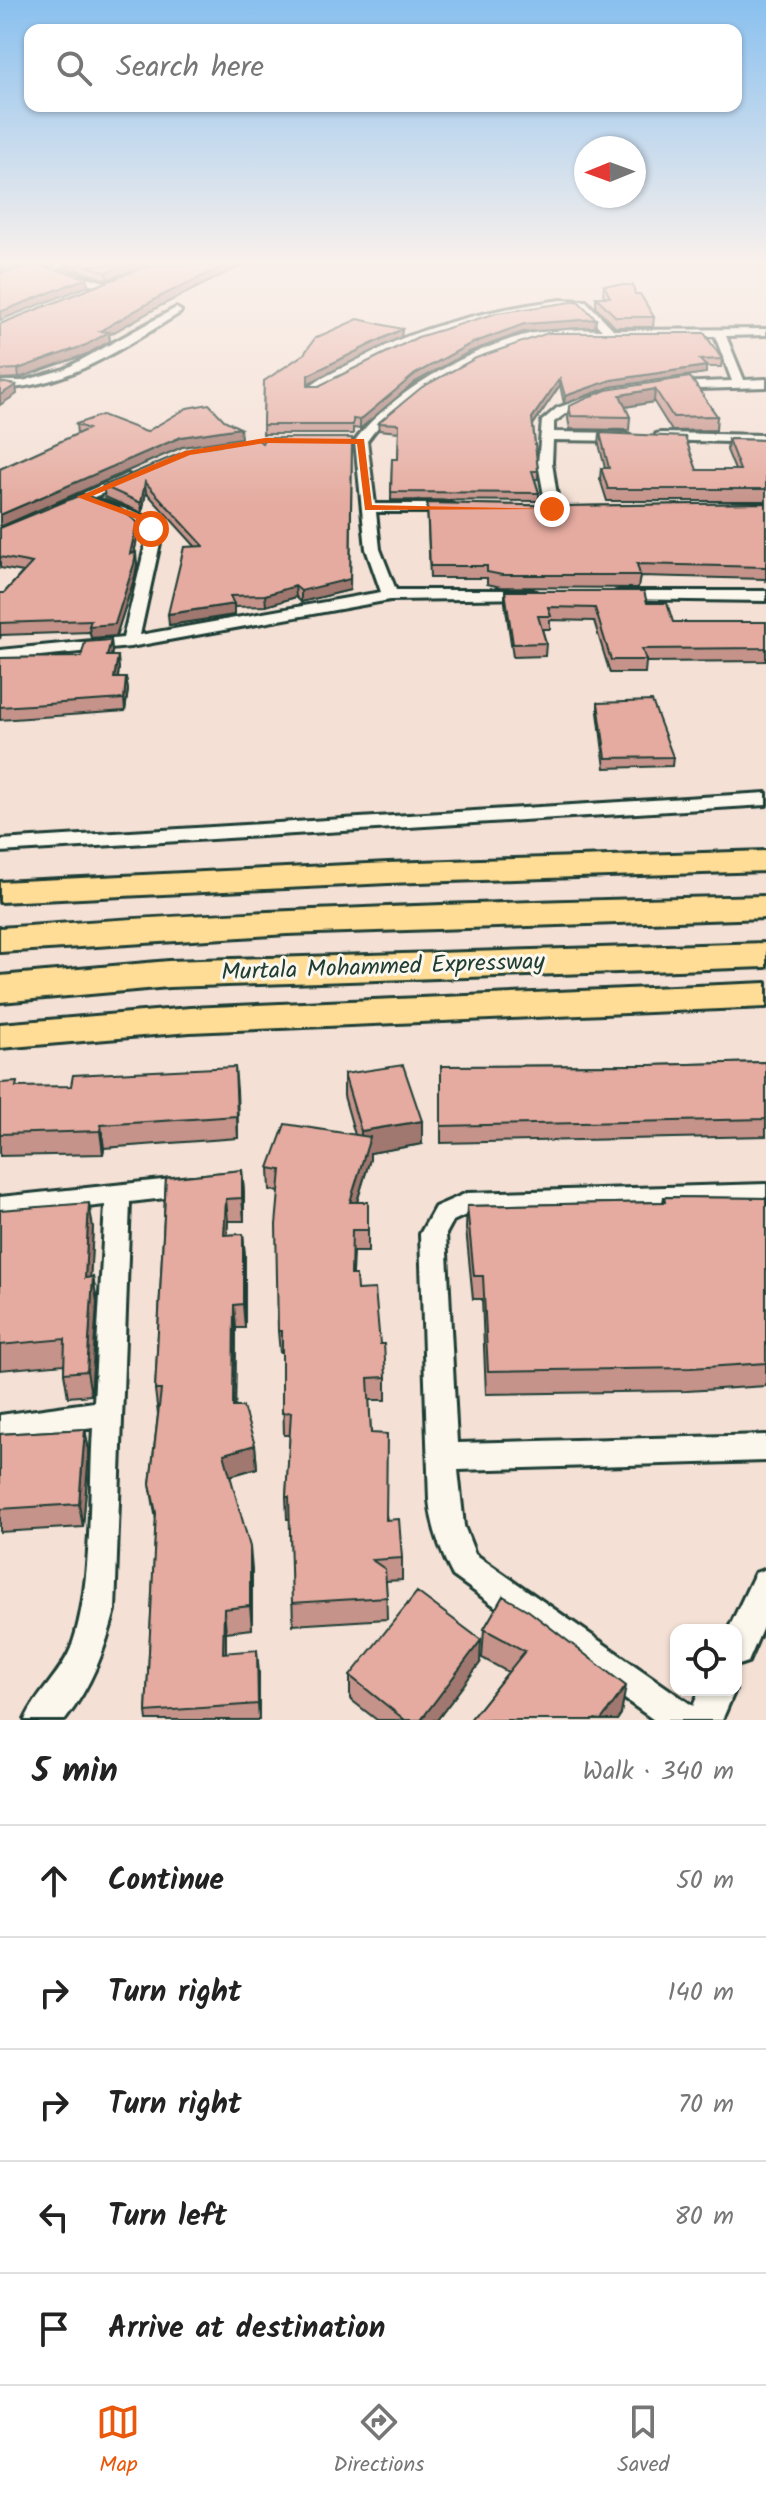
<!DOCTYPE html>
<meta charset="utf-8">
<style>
:root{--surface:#fff;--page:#f6f6f6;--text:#222;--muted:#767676;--line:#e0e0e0;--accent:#ea580c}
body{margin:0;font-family:Kalam,sans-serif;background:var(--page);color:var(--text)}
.controls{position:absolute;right:24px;bottom:24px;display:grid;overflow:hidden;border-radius:16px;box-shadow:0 2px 6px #0004}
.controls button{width:72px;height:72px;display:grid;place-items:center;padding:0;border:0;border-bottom:2px solid var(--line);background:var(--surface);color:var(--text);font:40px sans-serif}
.compass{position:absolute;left:574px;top:136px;width:72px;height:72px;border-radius:50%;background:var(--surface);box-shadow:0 2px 6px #0004;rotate:269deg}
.stop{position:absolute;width:24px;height:24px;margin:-18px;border:6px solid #ea580c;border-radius:50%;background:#fff}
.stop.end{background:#ea580c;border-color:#fff;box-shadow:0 2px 8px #0008}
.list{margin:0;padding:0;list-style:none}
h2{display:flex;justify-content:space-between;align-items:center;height:104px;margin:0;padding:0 32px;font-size:34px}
h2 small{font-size:26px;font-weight:400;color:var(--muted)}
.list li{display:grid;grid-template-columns:52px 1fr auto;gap:24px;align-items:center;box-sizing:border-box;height:112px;padding:0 32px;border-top:2px solid var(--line)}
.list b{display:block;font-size:30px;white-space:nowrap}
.list em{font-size:26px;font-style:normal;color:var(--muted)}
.icon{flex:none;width:44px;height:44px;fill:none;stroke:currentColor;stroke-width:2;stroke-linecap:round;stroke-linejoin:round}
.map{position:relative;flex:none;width:766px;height:1720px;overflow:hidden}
.search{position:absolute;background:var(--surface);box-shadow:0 2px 6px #0004;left:24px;right:24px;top:24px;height:88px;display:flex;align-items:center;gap:20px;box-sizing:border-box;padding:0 28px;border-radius:16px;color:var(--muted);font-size:30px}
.sheet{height:664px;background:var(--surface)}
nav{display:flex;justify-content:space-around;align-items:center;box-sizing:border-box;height:112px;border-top:2px solid var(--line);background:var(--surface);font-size:22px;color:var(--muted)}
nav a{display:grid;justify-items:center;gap:4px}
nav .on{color:var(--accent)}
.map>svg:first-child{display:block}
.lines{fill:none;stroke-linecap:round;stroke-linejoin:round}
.minor-casing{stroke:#1f3d34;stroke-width:6}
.primary-casing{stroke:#1f3d34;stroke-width:6}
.motorway-casing{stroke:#1f3d34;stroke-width:6}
.minor{fill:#fbf7ec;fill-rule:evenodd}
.primary{fill:#ffdd96;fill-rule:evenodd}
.motorway{fill:#ffdd96;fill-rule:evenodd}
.wall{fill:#c5938a;stroke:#1f3d34;stroke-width:2}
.shaded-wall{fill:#a07870;stroke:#1f3d34;stroke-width:2}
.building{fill:#e5aba0;stroke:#1f3d34;stroke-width:2}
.route{fill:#ea580c}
.labels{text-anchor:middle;stroke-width:6;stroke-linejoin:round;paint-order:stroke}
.street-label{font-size:24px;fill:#1f3d34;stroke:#fbf7ec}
</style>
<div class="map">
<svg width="766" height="1720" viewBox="0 0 766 1720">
<rect width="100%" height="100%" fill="#f4e0d5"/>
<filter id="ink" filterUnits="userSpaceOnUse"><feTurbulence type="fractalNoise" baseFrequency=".0125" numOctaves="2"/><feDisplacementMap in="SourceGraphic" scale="16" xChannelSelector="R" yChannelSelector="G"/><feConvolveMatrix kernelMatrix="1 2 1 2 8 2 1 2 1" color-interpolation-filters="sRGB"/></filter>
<g filter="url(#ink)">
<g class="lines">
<!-- minor casing -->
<g class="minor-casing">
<path id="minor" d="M34 265H53L0 278V272Z
M62 270 112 284 113 286 108 289 58 275Z
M561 300 586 301 614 330 766 329V335L726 336 744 380 766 379V387L665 390 663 387 669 383 732 381 715 336C676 336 637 337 599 337 581 337 561 334 544 338 486 351 402 391 367 441L375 504H452L459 508 452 512H376L380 549 396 590H531L536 592V598L390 600 130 647 0 660V650L123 638 146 543 136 523 96 507 94 504 101 500 146 517 160 543 140 635 381 592 366 549 355 441C390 391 485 339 546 331 564 328 584 330 602 330L579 306C560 305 542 310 524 313 448 326 384 351 318 392L308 389C319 378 336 371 350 363 415 327 487 310 561 300Z
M176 308 181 311 180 313C122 348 69 386 0 389V381H23L65 369Z
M590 396 600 399 565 414 554 422V432L625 433 631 437 625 441 553 440 552 463 559 509 547 512 538 463 542 421 557 408Z
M661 433 766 435V443L656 440V434Z
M127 474 134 478 132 481 66 509 54 506Z
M619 591H766V601L613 599V593Z
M766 793V805L0 852V840Z
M191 1177 200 1180 204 1187 200 1194 130 1202 115 1610C105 1650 91 1687 65 1720H25C36 1694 60 1675 71 1648 93 1590 89 1492 93 1428L0 1441V1415L94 1402 105 1205 0 1217V1197Z
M766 1184V1204L470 1213 453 1221 446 1234 457 1443 766 1435V1461L458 1470 464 1526 475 1554 693 1706 700 1690H735L722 1720H654L453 1576C440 1551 432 1527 429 1500L420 1234 435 1207 467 1193Z
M766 1569V1620L748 1662 736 1666V1630H728L755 1573Z"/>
</g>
<!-- primary casing -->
<g class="primary-casing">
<path id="primary" d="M766 851V871L388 883 0 902V882L388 863Z
M766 983V1007L190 1032 0 1048V1024L190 1008Z"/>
</g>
<!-- motorway casing -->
<g class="motorway-casing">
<path id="motorway" d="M766 896V918L287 934 0 952V928C255 909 510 902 766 896Z
M766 943V967L169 987 0 1002V976L169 961Z"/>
</g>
<!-- minor -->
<use href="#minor" class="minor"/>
<!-- primary -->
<use href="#primary" class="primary"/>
<!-- motorway -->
<use href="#motorway" class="motorway"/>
</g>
<!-- wall -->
<path class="wall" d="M62 265H146L107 280Z
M150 265H242L162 305 109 335 110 341 87 354 19 378 0 379V324Z
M604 285 635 294 654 317 653 327H615L596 307V297H605L603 294Z
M596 319 595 327 523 332 469 352 415 382 360 429 353 428V434H263L264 381 402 329 401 337 309 383 308 386H319L418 337Z
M704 333 722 359 721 367H706V373L610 387 564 404 560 385 533 425 538 471V479H535L539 493V501L391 500 392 459H398L399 432 379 430 378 423Z
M690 377 717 416 716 430 672 431 654 402 625 407 630 417 629 430 570 429 568 419 569 406Z
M76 424 146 432 241 438 182 447 0 527V469L77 434Z
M600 433 697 470H735L727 450 728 439 766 440V501H607L600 479 601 468H605L599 444Z
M191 449 350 590 301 602 296 597 266 606 234 607V615L169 625 195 546 146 492 142 513 105 497 103 486Z
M427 503 567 506 766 503V582L765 579 640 576 638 588 501 587 487 584V578H430Z
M0 528 138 533 134 554 137 565 135 576 116 636 91 638 90 632 1 635 0 639V593H4L23 572 0 568Z
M505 591 647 603 673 622H766V661L646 662 645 673H610L594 621 550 620V629H542L546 643 545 656 513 657 505 603Z
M111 640 112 652 111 656 119 668 118 678H126L128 690 125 711 0 720V658L81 657Z
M598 703 673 757 672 766 605 768 598 712Z
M766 1062V1136L441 1143V1066L651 1065Z
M344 1074 422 1144 370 1153V1159L357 1202H368V1252H353L352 1275 357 1290 380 1344 386 1377V1400H369L371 1433 387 1520 402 1558V1580L386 1581 387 1619 293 1625 290 1519H287L286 1497 290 1435H284L282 1353H280L278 1331 279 1192 270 1190 269 1168 355 1135 344 1096Z
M0 1083 18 1087 237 1090 238 1138 104 1148 103 1154 0 1156Z
M242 1170 244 1193V1221H228L227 1235 243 1234 245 1257V1328H236L235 1407 255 1445 257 1468 230 1476 252 1570V1629L226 1632V1652L259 1673V1720H147L146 1712 156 1520 150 1484 158 1414 155 1390 166 1178Z
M664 1197 766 1198V1386L687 1391 486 1394 482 1299H473L466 1229 467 1206 663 1202Z
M0 1210 93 1227 90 1277H93L97 1302 91 1395 68 1397 64 1373V1364L0 1370Z
M85 1429 89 1452 83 1527 0 1532V1434Z
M503 1596 621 1714 617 1720H470L508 1672 482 1658 484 1629Z
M480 1663 437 1720H377L350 1699V1676Z"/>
<!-- shaded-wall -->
<path class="shaded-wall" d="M0 265H31L0 269Z
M125 265H146L107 280 106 272Z
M226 265H242L162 305 109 335 110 341 87 354 19 378 18 369 100 331 161 296Z
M87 278 88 286 0 320V312Z
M596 319 595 327 523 332 469 352 415 382 360 429V420L415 374 470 344 524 324Z
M402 329 401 337 309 383 308 394V375Z
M706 366V373L610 387 564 404 565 396 611 380Z
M560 378V385L532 426V418Z
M16 385 17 394 0 405V395Z
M655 389 654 402 619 408 620 395Z
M240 428 241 438 182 447 0 527V515L181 437Z
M352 438 350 590 301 602V591Z
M145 482 146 492 142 513 141 503Z
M137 522 138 533 132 565 130 554Z
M136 553 137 565 135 576 116 636 91 638 89 626Z
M295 586 296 597 266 606 265 595Z
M234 604V615L169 625 168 614Z
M111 640 112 652 108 668 107 656Z
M118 656 119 668 116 690 114 678Z
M126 678 128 690 125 711 124 699Z
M235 1067 237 1090 238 1138 237 1116Z
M422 1121V1144L370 1153V1159L350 1224V1202L361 1154V1131Z
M101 1125 104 1148 103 1154 100 1131Z
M242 1170 244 1193V1221L242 1198Z
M226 1199 228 1221 226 1258 224 1235Z
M89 1203 93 1227 89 1302 85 1278Z
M243 1234 245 1257V1328L243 1304Z
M93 1277 97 1302 91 1395 87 1371Z
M234 1305 236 1328 235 1430 233 1407Z
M85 1429 89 1452 83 1527 79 1504Z
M255 1445 257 1468 226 1477 224 1454Z
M250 1547 252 1570V1629L250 1606Z
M224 1609 226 1632V1675L223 1653Z
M481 1640 480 1663 437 1720H421Z
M257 1650 259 1673V1720L258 1704Z
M626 1686 621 1714 617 1720H601Z"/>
<!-- building -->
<path class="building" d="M38 265 87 278 0 312V273Z
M85 265H125L106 272Z
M150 265H226L161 296 100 331 109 332 86 345 18 369 0 370V324Z
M604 285H633L635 294H640L654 317H616L596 297H610Z
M578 301 596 319 524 324 470 344 415 374 360 420 353 419V425H263L264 381 304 354 315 338 358 319 402 329 308 375V386H319L418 337 497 313Z
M548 333H704L722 359 700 360 706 366 611 380 565 396 560 378 532 418 538 471H532L539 493 391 492 392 459H398L399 424 378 423 422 387 476 358Z
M690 377 717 416 673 417 655 389 620 395 630 417 571 416 569 406 606 390Z
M0 382 16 385 0 395Z
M209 404 224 420 240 428 181 437 0 515V469L88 429 76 424 102 415 146 432 187 408Z
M600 433 685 437 697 470H740L728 439 766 440V489H608L601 468H609Z
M265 438H352L350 579 301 591 295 586 265 595 230 596 234 604 168 614 184 547 204 546 145 482 141 503 103 486 191 449 257 439 262 443Z
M83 494 118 507 137 522 130 554 136 553 134 564 115 624 89 626 91 620 0 623V593H4L32 563 0 557V528Z
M427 503 567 506 766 503V567L637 564 640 575H502L487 572V566H430Z
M505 591H644L647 603H667L673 622H766V648L642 649 646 660H611L595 608 548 607 551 616H538L546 643 513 644Z
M111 640 107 656H118L114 678H126L124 699 0 707V658L81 657 85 642Z
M652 701 673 757 606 758 598 703Z
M766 1062V1119L441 1126V1066L651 1065Z
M403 1065 422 1121 361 1131 344 1074Z
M235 1067 237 1116 101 1125 100 1131 0 1134V1083L17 1082 16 1087 71 1086 73 1075Z
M285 1124 370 1137 350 1202H368V1230H352L351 1275H356L357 1290 375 1289 380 1344H384L386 1377 368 1378 371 1433 387 1434 386 1520 399 1519 402 1558 372 1560 385 1569 387 1597 292 1603 289 1497H286L291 1412 282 1413V1331H278L276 1225 281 1170 269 1168Z
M242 1170V1198L226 1199 224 1235 243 1234V1304L234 1305 233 1407H243L255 1445 224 1454 250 1547V1606L224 1609 223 1653 257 1650 258 1704 146 1712 156 1513 150 1484 161 1390H155L166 1178Z
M664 1197 766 1198V1363L691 1368 488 1371 483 1276H474L467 1206 665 1202Z
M89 1203 85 1278 93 1277 87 1371 64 1373 65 1339 0 1345V1210Z
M85 1429 79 1504 0 1509V1434Z
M417 1592 481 1640 421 1720H405L350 1676Z
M503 1596 529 1611 626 1686 601 1720 595 1719 594 1720H470L525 1651 484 1629Z"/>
</g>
<!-- sky -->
<linearGradient id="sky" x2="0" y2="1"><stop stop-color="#89c0ef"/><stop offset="0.52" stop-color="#faf1ec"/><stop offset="1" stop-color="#faf1ec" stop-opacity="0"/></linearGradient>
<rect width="766" height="506" fill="url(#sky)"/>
<!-- route -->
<path class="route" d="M265 438 364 439 372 505 557 509 365 510 357 444 265 443 190 455 90 497 142 515 155 529 151 532 136 519 77 497 185 451Z"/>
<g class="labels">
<!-- street labels -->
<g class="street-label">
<text transform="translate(383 966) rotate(-2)" y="8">Murtala Mohammed Expressway</text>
</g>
</g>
</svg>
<div class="controls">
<button><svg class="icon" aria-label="locate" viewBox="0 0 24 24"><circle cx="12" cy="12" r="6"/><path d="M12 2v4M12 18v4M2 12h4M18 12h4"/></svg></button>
</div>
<svg class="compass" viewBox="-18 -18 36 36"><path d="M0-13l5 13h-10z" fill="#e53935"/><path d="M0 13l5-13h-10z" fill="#767676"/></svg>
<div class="stop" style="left:151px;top:529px"></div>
<div class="stop end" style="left:552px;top:509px"></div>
<div class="search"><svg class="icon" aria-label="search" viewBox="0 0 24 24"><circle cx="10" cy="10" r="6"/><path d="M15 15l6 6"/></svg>Search here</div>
</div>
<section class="sheet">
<h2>5 min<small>Walk · 340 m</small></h2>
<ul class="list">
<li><svg class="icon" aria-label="ahead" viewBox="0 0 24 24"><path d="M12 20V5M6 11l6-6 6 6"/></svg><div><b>Continue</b></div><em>50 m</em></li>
<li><svg class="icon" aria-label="right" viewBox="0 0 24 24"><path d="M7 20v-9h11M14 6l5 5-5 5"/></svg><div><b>Turn right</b></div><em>140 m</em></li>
<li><svg class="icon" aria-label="right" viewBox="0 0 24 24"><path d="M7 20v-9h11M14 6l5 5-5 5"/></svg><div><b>Turn right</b></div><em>70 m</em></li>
<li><svg class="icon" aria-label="left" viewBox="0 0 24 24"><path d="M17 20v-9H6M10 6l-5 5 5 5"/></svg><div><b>Turn left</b></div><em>80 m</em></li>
<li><svg class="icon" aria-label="arrive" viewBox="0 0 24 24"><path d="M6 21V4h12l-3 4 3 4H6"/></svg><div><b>Arrive at destination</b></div></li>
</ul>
</section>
<nav>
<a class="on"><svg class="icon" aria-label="map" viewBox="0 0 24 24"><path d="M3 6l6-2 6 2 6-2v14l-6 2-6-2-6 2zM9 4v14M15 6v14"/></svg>Map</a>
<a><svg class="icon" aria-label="directions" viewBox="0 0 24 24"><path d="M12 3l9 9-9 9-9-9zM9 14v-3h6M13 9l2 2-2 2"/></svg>Directions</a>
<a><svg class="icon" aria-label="saved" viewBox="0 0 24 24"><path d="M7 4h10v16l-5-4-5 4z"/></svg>Saved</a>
</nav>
